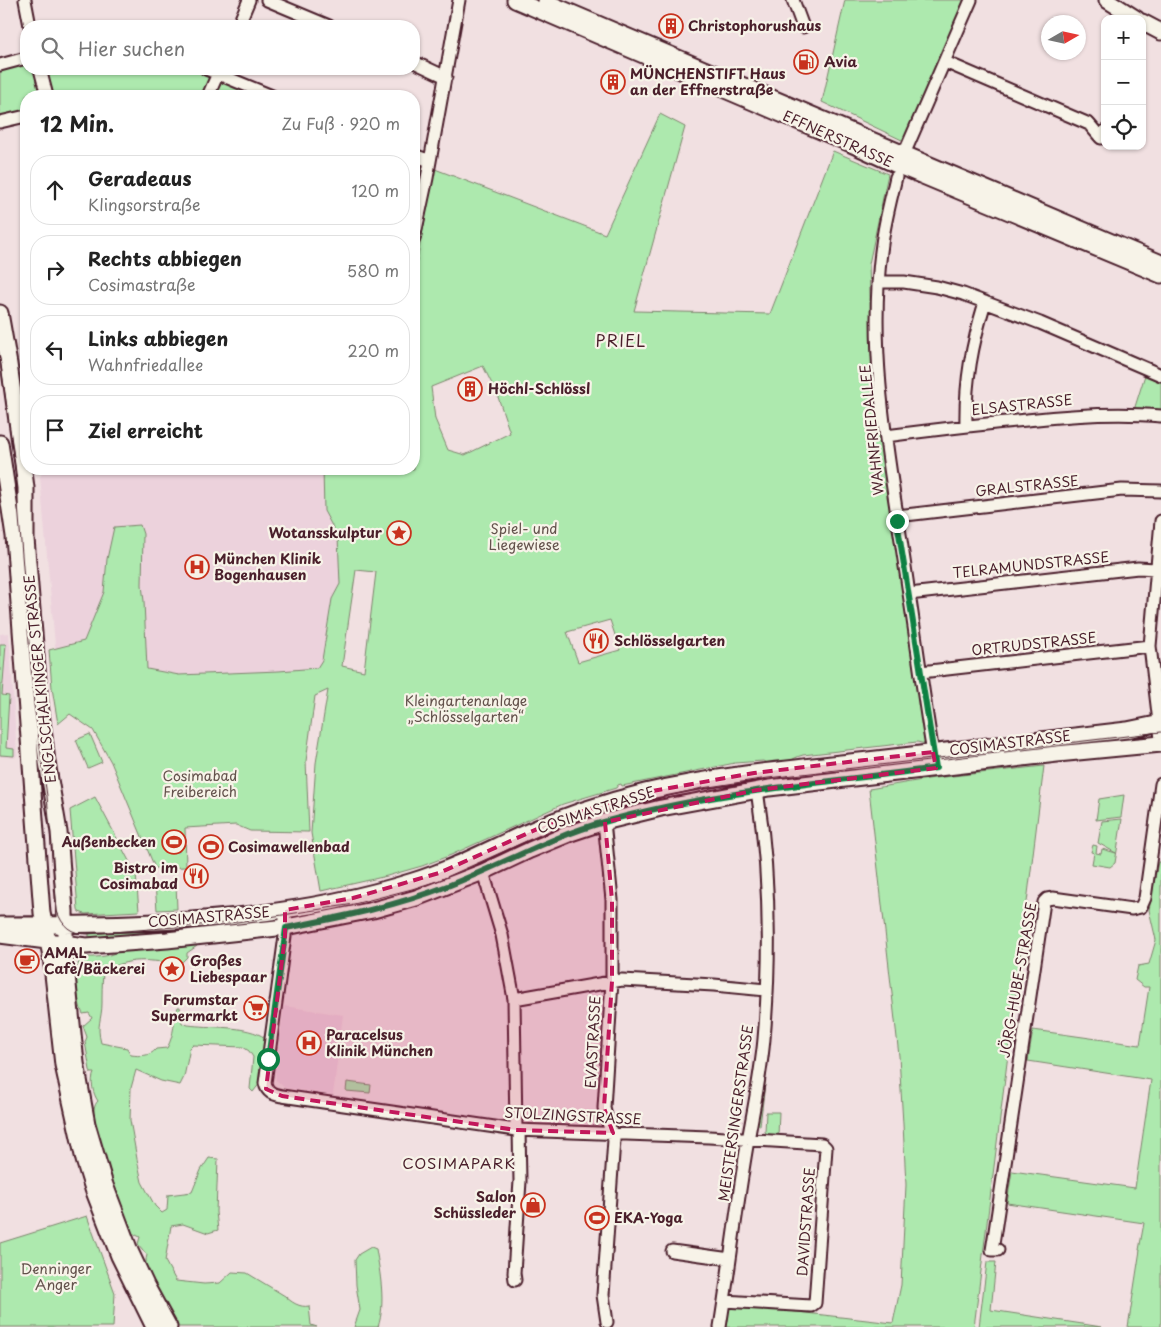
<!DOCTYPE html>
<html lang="de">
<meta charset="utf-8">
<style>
:root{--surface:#fff;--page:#f2f2f2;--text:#222;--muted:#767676;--line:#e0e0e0}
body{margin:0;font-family:"Playpen Sans",sans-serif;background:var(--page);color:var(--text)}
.controls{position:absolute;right:15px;top:15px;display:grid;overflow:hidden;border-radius:10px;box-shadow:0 1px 4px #0004}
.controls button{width:45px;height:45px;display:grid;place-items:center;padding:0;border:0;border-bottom:1px solid var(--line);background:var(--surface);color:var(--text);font:25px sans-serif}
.compass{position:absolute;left:1041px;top:15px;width:45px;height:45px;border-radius:50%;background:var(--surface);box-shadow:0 1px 4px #0004;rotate:81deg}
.stop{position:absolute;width:15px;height:15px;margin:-11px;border:4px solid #0b8043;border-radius:50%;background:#fff}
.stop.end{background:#0b8043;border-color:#fff;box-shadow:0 1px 5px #0008}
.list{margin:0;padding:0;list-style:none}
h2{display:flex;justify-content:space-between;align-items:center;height:65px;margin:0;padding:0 20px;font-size:21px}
h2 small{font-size:16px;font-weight:400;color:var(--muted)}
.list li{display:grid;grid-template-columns:32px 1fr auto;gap:15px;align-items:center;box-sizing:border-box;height:70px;margin:0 10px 10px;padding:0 10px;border:1px solid var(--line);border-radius:20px}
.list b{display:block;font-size:19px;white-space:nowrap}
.list p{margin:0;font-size:16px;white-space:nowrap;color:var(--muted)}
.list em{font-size:16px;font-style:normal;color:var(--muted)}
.icon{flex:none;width:28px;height:28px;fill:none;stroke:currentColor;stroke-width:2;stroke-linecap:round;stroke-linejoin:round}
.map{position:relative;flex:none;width:1161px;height:1327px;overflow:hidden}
.search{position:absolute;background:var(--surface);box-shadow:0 1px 4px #0004;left:20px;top:20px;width:400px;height:55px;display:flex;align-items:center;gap:12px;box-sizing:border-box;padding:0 18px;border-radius:20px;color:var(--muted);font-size:19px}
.panel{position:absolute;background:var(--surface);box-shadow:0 1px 4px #0004;left:20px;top:90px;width:400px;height:385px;border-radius:20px}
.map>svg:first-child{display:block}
.built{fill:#ecd2dc}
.green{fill:#ade9ae;stroke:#7c846c;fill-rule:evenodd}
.water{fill:#98d4f8;stroke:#798ca6}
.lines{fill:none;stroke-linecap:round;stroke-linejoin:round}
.minor-casing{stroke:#4a1f2b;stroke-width:15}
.major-casing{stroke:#4a1f2b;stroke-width:19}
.minor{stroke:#f7f3e8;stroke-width:11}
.major{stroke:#f7f3e8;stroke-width:15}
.tram{stroke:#4a1f2b;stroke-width:1}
.route{stroke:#0b8043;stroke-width:6}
.marked{fill:#c2185b;fill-opacity:0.2;stroke:#c2185b;stroke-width:4;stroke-dasharray:10 6;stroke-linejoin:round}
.labels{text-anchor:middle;stroke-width:4.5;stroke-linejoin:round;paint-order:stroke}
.poi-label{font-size:14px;font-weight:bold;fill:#4a1f2b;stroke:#f7f3e8;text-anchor:start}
.street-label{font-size:14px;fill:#4a1f2b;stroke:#f7f3e8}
.park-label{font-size:14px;fill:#63524c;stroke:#f7f3e8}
.neighbourhood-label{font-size:15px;letter-spacing:1px;fill:#4a1f2b;stroke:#f7f3e8}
.quarter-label{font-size:16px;letter-spacing:1px;fill:#4a1f2b;stroke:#f7f3e8}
</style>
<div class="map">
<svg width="1161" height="1327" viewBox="0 0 1161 1327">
<rect width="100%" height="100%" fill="#f1e0e1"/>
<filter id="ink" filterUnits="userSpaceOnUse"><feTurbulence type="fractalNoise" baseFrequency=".02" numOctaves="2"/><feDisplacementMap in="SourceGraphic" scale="10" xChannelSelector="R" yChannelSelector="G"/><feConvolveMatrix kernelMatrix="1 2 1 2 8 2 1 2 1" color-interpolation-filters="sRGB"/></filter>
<g filter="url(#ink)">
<!-- built -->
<path class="built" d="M44 469H366L324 679 198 683 56 656 40 477Z
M9 633 17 755 15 758 0 757V634Z
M284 1006 343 1015 333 1095 285 1088 276 1080 275 1072Z"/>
<!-- green -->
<path class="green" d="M845 0H969L906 142 822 102Z
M26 64V69H191L257 96H26V110L0 117V71Z
M660 114 685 127 634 311 770 314 833 151 888 174 869 264 872 354 926 744 917 742 803 755C791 758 787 765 777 768L763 761 735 763 622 786 621 784 618 785 616 788 563 804 451 855 422 866 387 876 321 891 311 833 316 763 328 690 315 696 306 761 309 832 250 831 236 825 185 828 186 867 155 868 111 762 93 730 70 714 58 724 52 688 49 650 84 641 104 592 107 559 114 527 140 525 143 534 142 585 144 601 147 669 179 675 279 671 317 668 322 660 332 599 340 584 338 537 324 511 323 469H414V275L427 209 414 203V161L605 234ZM483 366 497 394 510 433 465 455 448 450 435 419 431 387ZM356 570 376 572 364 671 342 666ZM610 620 620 650 578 662 567 632Z
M1145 375 1161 382V413L1134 410Z
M0 644H6L2 695 9 696 6 748 14 749V756L0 755Z
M90 734 102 762 88 768 76 740Z
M1044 766 974 1327H724L727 1304 893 1323 901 1285 906 1185 903 1124 899 1056 869 789 934 778Z
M658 792 661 806 491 866 487 855 515 841Z
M1124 795 1121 817 1096 820 1099 799Z
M95 797 136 874 139 911 85 914 79 912 78 909 70 810Z
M1122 819 1115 863 1110 867 1092 864 1094 853 1091 852 1093 845 1097 846 1096 853 1101 854 1102 849 1116 853 1098 843 1102 821Z
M1158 862H1161V1327H1128L1140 1250H1139L1144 1223 1007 1203 1012 1171 1135 1188 1151 1080 1028 1061 1033 1030 1140 1045 1149 987H1144L1135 980 1138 966 1149 964 1156 940 1149 910Z
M176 883 177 909 157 910 155 884Z
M268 914 270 926 89 943V933H93V930Z
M194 941 197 946 187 953V957L180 964C153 961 125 955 103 974 102 984 102 993 102 1003 102 1020 96 1024 101 1043L127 1048 131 1055C139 1056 150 1057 156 1049L167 1048C175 1034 173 1021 178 1007H180L182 1023 188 1025C209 1028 248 1025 265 1038L260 1083 253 1092 250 1089 253 1057 249 1051 243 1047 193 1045 190 1048 184 1077 180 1085 161 1081 136 1070 131 1088 130 1120 137 1159 142 1182 155 1206 162 1213 167 1210 168 1195 192 1192 201 1170 209 1158 218 1159 216 1212 218 1230 208 1233 183 1224 171 1226 165 1261 176 1281 204 1284 220 1283 232 1272 247 1273 285 1296C291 1302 300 1308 309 1306L311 1325 317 1327H178L172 1315H170C162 1299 141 1273 147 1255L138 1244 140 1237 132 1233 131 1227 126 1221 108 1180 111 1178V1174L107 1173 109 1168 106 1167 104 1162C107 1154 101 1152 98 1145 94 1134 90 1108 98 1101 93 1094 90 1081 94 1073H91L90 1070 85 1042 87 1037 83 1026 92 1018 89 1013 83 1014C77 1002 72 967 82 957 94 957 110 958 119 950Z
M769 1050 760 1126 757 1125 763 1087 767 1052Z
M347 1082 371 1085 370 1093 346 1091Z
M766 1112H779L778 1136 769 1135 765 1132Z
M87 1216 115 1293 113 1327H0V1243Z
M371 1247 376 1249C380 1273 386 1303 378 1327H354L360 1310 356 1285 355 1260 359 1254Z
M987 1262H996L991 1310 1102 1327H979Z"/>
<!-- water -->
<path class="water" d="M178 835 179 852H171V848H169L168 836Z"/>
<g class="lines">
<!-- minor casing -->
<g class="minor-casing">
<path id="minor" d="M25 0 30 26
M267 0 329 26
M793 0 803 27
M238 26 249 0
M414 62 446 77
M945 62 1089 124 1101 138 1105 131
M0 65 26 58
M40 69 47 96
M206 69 272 96
M208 96 220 69
M0 122 26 116
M414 155 430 161
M901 161 971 0
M896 177C891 199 885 221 882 244 866 358 892 474 908 587 917 644 924 702 934 759
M414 239 427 178 459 0
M878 282H904L937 287 963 294 1040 323 1161 375
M966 426C965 381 972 345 985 302
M886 436C933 430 980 424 1027 420 1072 415 1116 412 1161 416
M897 516 1122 490 1161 491
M1161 521 1150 646 1161 739
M909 594 1138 568 1156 569
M921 672 1150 646
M604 822 612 900V981L604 1108 607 1120 614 1140 603 1295 607 1322
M483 872 502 935 514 999 516 1130
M285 910V936L265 1083C267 1093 273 1094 282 1096L516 1130 709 1137 822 1144 826 1148 815 1303 811 1306 724 1301
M514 999 622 980 714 985 766 990
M998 1250H992L995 1231 1044 902 1047 899 1053 898 1132 909 1141 907 1145 898 1161 784
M672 1251 730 1259
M515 1280 514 1273 520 1181 519 1130
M720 1327C730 1265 737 1202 748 1140 754 1107 761 1073 764 1039 771 957 770 872 757 790"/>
</g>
<!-- major casing -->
<g class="major-casing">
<path id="major" d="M515 0 851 144 899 166 1161 275
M1107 0 1137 19
M546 2 1161 263
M1142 22 1161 32
M0 313 9 364 23 464 26 488V539L40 704 47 762 59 832 65 911V955L76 1063 87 1124 105 1185 130 1251 146 1285 169 1327
M0 443 14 536 42 913 51 956 63 1065 84 1160 93 1189 119 1256 154 1327
M0 925C138 925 280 923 413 881 452 869 487 850 525 833 563 816 604 802 645 792 718 775 793 768 868 760 955 750 1041 740 1127 730L1161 723
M0 935 86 946 167 940 286 927 373 910 416 898 483 872 530 850 571 833 604 822 661 808 769 788 1057 754 1161 744"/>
</g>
<!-- minor -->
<use href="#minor" class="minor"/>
<!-- major -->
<use href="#major" class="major"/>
<!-- tram -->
<path class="tram" d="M0 359 15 467 34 705 47 796 57 911C62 926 71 934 88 934L237 922 354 904 412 889 440 880 567 823 613 809 702 788 768 778 1161 732"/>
</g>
</g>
<g class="lines" filter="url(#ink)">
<!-- route -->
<path class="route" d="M268 1059 286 928C342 917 397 906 450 885 502 865 550 837 604 822 712 791 825 783 936 768L897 521"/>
</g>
<!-- marked area -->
<path class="marked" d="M933 752 936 768 757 790 605 822 612 900V981L604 1108 613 1133 516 1130 282 1096 266 1089 285 936V910L353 898 439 873 564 817 641 793 754 773Z"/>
<!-- icons -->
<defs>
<g id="building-ring" transform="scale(1.25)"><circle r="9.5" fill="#f7f3e8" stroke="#c8321e" stroke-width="1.5"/><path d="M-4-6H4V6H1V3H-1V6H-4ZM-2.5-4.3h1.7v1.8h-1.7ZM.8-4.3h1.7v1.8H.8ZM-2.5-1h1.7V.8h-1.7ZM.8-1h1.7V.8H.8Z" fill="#c8321e"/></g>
<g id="fuel-ring" transform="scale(1.25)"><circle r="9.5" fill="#f7f3e8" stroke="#c8321e" stroke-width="1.5"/><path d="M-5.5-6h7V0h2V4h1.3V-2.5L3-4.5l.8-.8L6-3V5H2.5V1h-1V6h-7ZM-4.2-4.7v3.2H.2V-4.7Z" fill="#c8321e"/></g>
<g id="sight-ring" transform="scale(1.25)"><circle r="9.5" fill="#f7f3e8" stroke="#c8321e" stroke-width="1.5"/><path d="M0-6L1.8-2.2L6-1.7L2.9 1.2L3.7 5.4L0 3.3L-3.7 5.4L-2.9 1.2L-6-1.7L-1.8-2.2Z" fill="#c8321e"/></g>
<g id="hospital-ring" transform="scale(1.25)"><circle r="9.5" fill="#f7f3e8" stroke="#c8321e" stroke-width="1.5"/><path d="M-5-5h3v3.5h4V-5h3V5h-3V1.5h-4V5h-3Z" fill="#c8321e"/></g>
<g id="restaurant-ring" transform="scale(1.25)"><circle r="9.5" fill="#f7f3e8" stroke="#c8321e" stroke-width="1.5"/><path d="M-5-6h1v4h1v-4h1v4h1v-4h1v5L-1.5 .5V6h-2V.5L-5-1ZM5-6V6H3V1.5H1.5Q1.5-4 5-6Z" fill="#c8321e"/></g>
<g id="stadium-ring" transform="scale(1.25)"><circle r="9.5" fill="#f7f3e8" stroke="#c8321e" stroke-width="1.5"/><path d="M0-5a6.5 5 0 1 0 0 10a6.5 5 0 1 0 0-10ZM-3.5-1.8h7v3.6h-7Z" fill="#c8321e"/></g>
<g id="cafe-ring" transform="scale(1.25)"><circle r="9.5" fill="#f7f3e8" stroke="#c8321e" stroke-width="1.5"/><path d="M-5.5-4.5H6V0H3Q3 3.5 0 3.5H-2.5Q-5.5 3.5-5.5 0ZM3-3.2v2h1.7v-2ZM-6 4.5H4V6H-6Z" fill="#c8321e"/></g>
<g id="supermarket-ring" transform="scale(1.25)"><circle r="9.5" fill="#f7f3e8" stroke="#c8321e" stroke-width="1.5"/><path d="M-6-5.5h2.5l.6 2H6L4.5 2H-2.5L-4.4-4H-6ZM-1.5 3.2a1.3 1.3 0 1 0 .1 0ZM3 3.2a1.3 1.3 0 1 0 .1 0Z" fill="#c8321e"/></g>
<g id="shop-ring" transform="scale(1.25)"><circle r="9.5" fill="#f7f3e8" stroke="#c8321e" stroke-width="1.5"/><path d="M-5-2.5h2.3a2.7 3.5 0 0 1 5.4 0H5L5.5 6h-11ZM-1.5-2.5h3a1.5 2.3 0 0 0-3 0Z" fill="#c8321e"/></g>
</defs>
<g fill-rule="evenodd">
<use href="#building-ring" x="671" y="26"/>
<use href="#fuel-ring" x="806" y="62"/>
<use href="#building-ring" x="613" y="82"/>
<use href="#building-ring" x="470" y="389"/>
<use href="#sight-ring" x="399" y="533"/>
<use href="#hospital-ring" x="197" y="567"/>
<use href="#restaurant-ring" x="596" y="641"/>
<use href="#stadium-ring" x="174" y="842"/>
<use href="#stadium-ring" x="211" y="847"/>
<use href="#restaurant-ring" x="196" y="876"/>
<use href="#cafe-ring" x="27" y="961"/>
<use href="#sight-ring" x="172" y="969"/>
<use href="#supermarket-ring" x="256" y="1008"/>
<use href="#hospital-ring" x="309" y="1043"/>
<use href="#shop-ring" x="533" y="1205"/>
<use href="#stadium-ring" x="597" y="1218"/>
</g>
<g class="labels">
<!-- poi labels -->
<g class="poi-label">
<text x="688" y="31">Christophorushaus</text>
<text x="824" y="67">Avia</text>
<text x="630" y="79">MÜNCHENSTIFT Haus<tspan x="630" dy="16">an der Effnerstraße</tspan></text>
<text x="488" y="394">Höchl-Schlössl</text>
<text x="382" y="538" text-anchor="end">Wotansskulptur</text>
<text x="214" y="564">München Klinik<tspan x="214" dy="16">Bogenhausen</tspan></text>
<text x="614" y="646">Schlösselgarten</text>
<text x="156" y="847" text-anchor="end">Außenbecken</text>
<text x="228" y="852">Cosimawellenbad</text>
<text x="178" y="873" text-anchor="end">Bistro im<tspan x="178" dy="16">Cosimabad</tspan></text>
<text x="44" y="958">AMAL<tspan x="44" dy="16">Cafè/Bäckerei</tspan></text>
<text x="190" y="966">Großes<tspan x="190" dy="16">Liebespaar</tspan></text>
<text x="238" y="1005" text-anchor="end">Forumstar<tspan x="238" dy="16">Supermarkt</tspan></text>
<text x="326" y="1040">Paracelsus<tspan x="326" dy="16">Klinik München</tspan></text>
<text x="516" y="1202" text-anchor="end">Salon<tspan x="516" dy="16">Schüssleder</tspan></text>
<text x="614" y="1223">EKA-Yoga</text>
</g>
<!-- street labels -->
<g class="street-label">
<text transform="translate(838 139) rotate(24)" y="5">EFFNERSTRASSE</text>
<text transform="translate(1022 405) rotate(-6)" y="5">ELSASTRASSE</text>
<text transform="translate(872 430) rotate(-96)" y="5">WAHNFRIEDALLEE</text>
<text transform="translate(1027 486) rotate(-6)" y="5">GRALSTRASSE</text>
<text transform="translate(1031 565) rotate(-6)" y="5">TELRAMUNDSTRASSE</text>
<text transform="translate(1034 644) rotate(-6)" y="5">ORTRUDSTRASSE</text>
<text transform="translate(40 679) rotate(-96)" y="5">ENGLSCHALKINGER STRASSE</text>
<text transform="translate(1010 743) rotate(-7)" y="5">COSIMASTRASSE</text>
<text transform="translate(596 810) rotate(-18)" y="5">COSIMASTRASSE</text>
<text transform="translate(209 917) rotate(-5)" y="5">COSIMASTRASSE</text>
<text transform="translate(1018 980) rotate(-80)" y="5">JÖRG-HUBE-STRASSE</text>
<text transform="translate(593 1042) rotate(-87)" y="5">EVASTRASSE</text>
<text transform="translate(736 1113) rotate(-82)" y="5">MEISTERSINGERSTRASSE</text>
<text transform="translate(573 1116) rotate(3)" y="5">STOLZINGSTRASSE</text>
<text transform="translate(806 1222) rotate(-86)" y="5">DAVIDSTRASSE</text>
</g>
<!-- park labels -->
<g class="park-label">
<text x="524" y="534">Spiel- und<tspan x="524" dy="16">Liegewiese</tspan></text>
<text x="466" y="706">Kleingartenanlage<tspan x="466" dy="16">„Schlösselgarten“</tspan></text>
<text x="200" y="781">Cosimabad<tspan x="200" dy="16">Freibereich</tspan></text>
<text x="56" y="1274">Denninger<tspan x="56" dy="16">Anger</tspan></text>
</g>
<!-- neighbourhood labels -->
<g class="neighbourhood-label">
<text x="459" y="1169">COSIMAPARK</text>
</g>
<!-- quarter labels -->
<g class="quarter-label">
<text x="621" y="347">PRIEL</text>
</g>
</g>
</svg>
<div class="controls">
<button>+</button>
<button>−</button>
<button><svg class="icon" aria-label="locate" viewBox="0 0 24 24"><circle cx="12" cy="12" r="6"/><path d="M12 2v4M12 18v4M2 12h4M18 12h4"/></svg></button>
</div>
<svg class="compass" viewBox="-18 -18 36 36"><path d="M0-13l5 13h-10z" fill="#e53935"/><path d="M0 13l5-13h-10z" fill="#767676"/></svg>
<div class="stop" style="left:268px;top:1059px"></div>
<div class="stop end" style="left:897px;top:521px"></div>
<div class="search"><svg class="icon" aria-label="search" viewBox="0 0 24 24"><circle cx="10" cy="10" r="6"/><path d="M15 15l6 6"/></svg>Hier suchen</div>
<section class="panel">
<h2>12 Min.<small>Zu Fuß · 920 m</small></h2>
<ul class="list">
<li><svg class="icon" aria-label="ahead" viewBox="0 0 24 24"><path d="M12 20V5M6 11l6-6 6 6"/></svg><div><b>Geradeaus</b><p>Klingsorstraße</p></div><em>120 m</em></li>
<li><svg class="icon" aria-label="right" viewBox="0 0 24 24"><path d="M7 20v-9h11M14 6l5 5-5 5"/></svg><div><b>Rechts abbiegen</b><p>Cosimastraße</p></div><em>580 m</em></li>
<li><svg class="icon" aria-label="left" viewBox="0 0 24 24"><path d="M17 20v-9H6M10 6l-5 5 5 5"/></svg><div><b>Links abbiegen</b><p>Wahnfriedallee</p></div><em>220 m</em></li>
<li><svg class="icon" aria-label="arrive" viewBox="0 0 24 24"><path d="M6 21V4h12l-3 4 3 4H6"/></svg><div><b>Ziel erreicht</b></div></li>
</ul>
</section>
</div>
